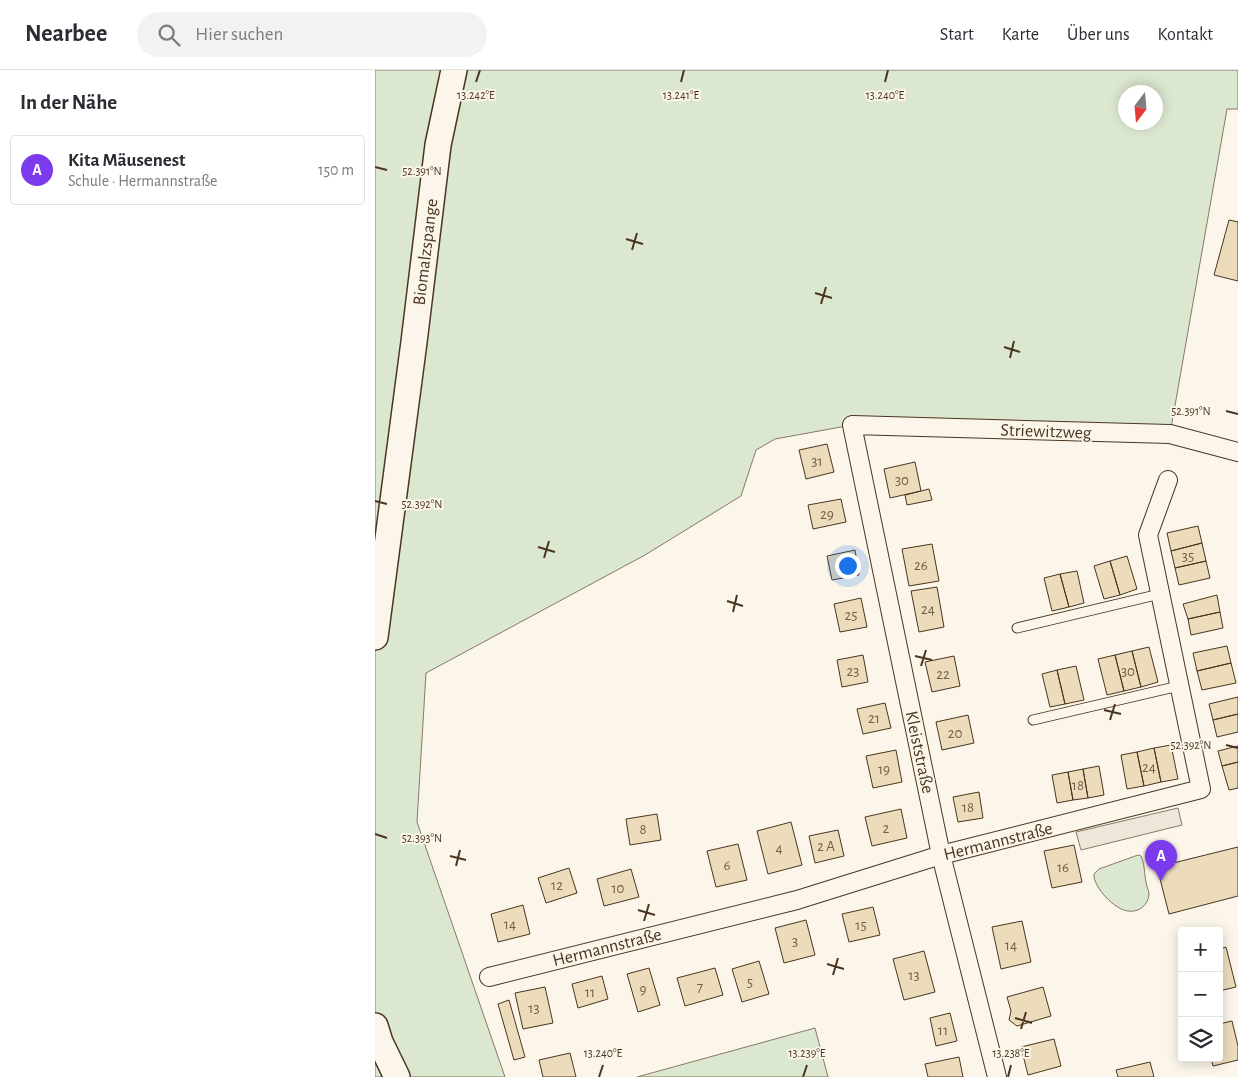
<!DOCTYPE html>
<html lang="de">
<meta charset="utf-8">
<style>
:root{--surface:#fff;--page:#f2f2f3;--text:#2b2b33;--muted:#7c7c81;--line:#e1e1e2;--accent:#7c3aed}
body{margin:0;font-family:"Alegreya Sans",sans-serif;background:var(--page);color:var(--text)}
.controls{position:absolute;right:15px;bottom:15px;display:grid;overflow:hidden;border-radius:5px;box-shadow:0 2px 12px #0003}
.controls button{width:45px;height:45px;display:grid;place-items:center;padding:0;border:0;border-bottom:1px solid var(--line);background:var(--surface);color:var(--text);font:25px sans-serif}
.compass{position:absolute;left:743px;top:15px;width:45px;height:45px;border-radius:50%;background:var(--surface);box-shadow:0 2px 12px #0003;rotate:196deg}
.you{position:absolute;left:472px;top:495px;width:18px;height:18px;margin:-12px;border:4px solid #fff;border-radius:50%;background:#1a73e8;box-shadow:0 0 0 8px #1a73e833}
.badge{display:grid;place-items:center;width:32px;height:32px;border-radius:50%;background:var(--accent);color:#fff;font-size:16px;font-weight:700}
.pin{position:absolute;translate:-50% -41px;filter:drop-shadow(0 1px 2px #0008)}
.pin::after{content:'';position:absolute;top:26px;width:18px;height:15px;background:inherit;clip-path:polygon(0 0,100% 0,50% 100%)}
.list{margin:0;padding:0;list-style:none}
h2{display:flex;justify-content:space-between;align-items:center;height:65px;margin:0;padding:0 20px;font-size:21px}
h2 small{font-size:16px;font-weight:400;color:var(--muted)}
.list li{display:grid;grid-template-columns:32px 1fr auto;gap:15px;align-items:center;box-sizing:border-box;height:70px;margin:0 10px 10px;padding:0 10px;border:1px solid var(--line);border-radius:5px}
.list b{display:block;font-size:19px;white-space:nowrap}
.list p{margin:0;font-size:16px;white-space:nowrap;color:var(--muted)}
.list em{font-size:16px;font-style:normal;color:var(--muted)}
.icon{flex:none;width:28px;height:28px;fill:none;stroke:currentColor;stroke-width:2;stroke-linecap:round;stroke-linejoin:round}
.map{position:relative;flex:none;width:863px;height:1007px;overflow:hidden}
header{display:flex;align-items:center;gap:30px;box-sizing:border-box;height:70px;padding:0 25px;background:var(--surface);border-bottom:1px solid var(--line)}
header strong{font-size:24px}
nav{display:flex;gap:28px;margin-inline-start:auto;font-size:18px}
.search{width:350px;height:45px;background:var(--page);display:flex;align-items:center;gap:12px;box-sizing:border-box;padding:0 18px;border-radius:28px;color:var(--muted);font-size:19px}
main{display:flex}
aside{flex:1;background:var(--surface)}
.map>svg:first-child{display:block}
.green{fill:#dce7d0;stroke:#887966;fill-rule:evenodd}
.parking{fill:#ede7d9;stroke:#887966}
.building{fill:#ecdcbc;stroke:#4a3520}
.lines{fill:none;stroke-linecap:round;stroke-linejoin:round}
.lane-casing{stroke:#4a3520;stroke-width:11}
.street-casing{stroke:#4a3520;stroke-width:20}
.secondary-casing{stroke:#4a3520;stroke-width:28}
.lane{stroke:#fbf6e9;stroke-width:9}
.street{stroke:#fbf6e9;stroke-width:18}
.secondary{stroke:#fbf6e9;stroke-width:25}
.ticks{fill:none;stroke:#4a3520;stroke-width:2}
.labels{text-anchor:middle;stroke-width:4;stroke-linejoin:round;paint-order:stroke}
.number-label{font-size:15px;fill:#725f47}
.street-label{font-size:18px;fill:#4a3520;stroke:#fbf6e9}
.ticks-label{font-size:12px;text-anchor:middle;fill:#4a3520;stroke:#fbf6e9;stroke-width:4;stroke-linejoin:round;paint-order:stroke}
</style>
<header>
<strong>Nearbee</strong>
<div class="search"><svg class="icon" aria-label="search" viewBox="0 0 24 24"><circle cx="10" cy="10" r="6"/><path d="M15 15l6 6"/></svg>Hier suchen</div>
<nav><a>Start</a><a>Karte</a><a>Über uns</a><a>Kontakt</a></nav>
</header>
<main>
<aside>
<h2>In der Nähe<small></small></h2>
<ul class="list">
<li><span class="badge">A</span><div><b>Kita Mäusenest</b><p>Schule · Hermannstraße</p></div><em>150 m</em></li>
</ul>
</aside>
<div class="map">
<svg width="863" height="1007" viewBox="0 0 863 1007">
<rect width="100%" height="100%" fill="#fbf6e9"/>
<!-- green -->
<path class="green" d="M0 0H863V39H852L795 364 477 355 400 369 381 380 366 426 270 485 51 603 42 752 130 1007H0ZM750 22H780V52H750Z
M763 785 766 786C770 795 769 803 771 812 771 816 774 820 774 824 774 834 764 843 753 841 740 840 718 817 719 804L724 799Z
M440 958 453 1007H262Z"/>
<!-- parking -->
<path class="parking" d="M803 738 807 755 706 780 701 762Z"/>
<!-- building -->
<path class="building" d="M854 150 863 152V211L839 205Z
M452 374 459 402 431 409 424 380Z
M540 392 546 421 515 428 509 399Z
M554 419 557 430 532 435 530 425Z
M466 429 471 452 438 459 433 435Z
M823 456 827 473 796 481 792 463Z
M827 473 831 491 800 498 796 481Z
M557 474 564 511 534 516 527 479Z
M480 480 484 505 457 510 452 486Z
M752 486 762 519 745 525 735 491Z
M735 491 745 525 729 529 719 496Z
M831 491 835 508 804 515 800 498Z
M702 501 709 533 694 537 685 504Z
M685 504 694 537 677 541 669 508Z
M562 517 569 557 544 562 536 521Z
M842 525 845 542 813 549 808 534Z
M486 528 492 557 465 562 459 534Z
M845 542 848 558 816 565 813 549Z
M852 576 856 593 822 601 818 583Z
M774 577 783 612 766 617 757 581Z
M757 581 766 617 749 621 740 585Z
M488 585 493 612 467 617 462 590Z
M740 585 749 621 732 625 723 589Z
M579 586 585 616 557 622 550 592Z
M856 593 861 613 827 620 822 601Z
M701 596 709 630 690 634 682 600Z
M682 600 690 634 675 637 667 604Z
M863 627V644L838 650 834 634Z
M510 633 516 658 488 664 482 639Z
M863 644V662L842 667 838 650Z
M593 645 599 673 567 680 561 652Z
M796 675 803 709 786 712 779 678Z
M863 676V692L847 696 843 681Z
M779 678 786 712 769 716 762 682Z
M521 680 527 712 498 718 491 686Z
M762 682 769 716 752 719 746 685Z
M863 692V718L854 720 847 696Z
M724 696 729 725 713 728 708 699Z
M708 699 713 728 698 730 693 702Z
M693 702 698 730 682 733 677 705Z
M604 722 608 748 583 752 578 727Z
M526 739 532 768 497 776 490 747Z
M282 744 286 770 255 775 251 749Z
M416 752 427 795 393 804 382 761Z
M463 760 469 786 440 793 434 766Z
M363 774 372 810 341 817 332 781Z
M699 775 707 812 677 818 669 781Z
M863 777V826L794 844 782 797Z
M194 798 202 823 171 833 163 808Z
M256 799 264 827 229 836 222 809Z
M148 835 155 864 123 872 116 844Z
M498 837 505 865 474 872 467 844Z
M431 850 440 885 409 893 400 858Z
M647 851 656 892 626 899 617 857Z
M851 877 861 917 844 921V879Z
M549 881 560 922 529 930 518 889Z
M384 891 394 924 367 932 357 899Z
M274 898 285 935 263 942 252 904Z
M340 898 348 925 310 936 302 908Z
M227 906 233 929 203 938 197 914Z
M170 917 178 953 148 959 140 923Z
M668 917 676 946 642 956 634 950 636 941 632 927Z
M134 930 150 987 139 990 123 934Z
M575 943 582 971 561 976 555 948Z
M857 951 863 976V990L838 996 836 988H844V954Z
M679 969 686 996 653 1005 646 977Z
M195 983 201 1007H168L164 990Z
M584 987 588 1007H553L550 994Z
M775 992 779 1007H743L741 1000Z"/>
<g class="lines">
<!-- lane casing -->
<g class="lane-casing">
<path id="lane" d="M642 558 785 524
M658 650 804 616"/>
</g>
<!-- street casing -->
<g class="street-casing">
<path id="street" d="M114 907 422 830 566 785 826 719 773 465 793 410
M622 1007 566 785 477 355 795 364 863 382"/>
</g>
<!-- secondary casing -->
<g class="secondary-casing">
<path id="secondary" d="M0 567 39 272 63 75 79 0
M0 956 5 972 22 1007"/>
</g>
<!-- lane -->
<use href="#lane" class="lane"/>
<!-- street -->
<use href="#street" class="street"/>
<!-- secondary -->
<use href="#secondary" class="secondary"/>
</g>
<!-- ticks -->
<path class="ticks" d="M101 12 105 0M306 12 309 0M510 12 513 0M0 97 12 100M251 169 268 174M257 180 262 163M440 223 457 228M446 234 451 217M629 277 645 282M635 288 639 271M851 341 863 344M0 431 12 434M163 477 180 482M169 488 174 471M352 531 368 536M358 542 362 525M540 586 557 590M546 596 551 580M729 640 746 644M735 650 740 634M851 675 863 678M0 764 12 768M75 786 91 790M81 796 85 780M263 840 280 845M269 851 274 834M452 894 469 899M458 905 463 888M640 948 657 953M646 959 651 942M224 1007 228 995M428 1007 432 995M633 1007 636 995"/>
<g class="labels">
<!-- number labels -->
<g class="number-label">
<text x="442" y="396">31</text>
<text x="527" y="415">30</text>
<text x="452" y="449">29</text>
<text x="813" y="491">35</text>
<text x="546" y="500">26</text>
<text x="553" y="544">24</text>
<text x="476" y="550">25</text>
<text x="478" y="606">23</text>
<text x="753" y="606">30</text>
<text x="568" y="609">22</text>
<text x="499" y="653">21</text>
<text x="580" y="668">20</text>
<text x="774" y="702">24</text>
<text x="509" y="704">19</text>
<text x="703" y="720">18</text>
<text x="593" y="742">18</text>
<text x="511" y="763">2</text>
<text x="268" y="764">8</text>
<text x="451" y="781">2 A</text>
<text x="404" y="783">4</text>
<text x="352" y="800">6</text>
<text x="688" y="802">16</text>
<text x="182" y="820">12</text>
<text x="243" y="823">10</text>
<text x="135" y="859">14</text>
<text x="486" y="860">15</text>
<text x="420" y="876">3</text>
<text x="636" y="880">14</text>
<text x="539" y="910">13</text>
<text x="375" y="917">5</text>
<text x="325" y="922">7</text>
<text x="268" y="924">9</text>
<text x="215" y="927">11</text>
<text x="159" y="943">13</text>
<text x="568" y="965">11</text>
</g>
<!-- street labels -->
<g class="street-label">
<text transform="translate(50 182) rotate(-83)" y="6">Biomalzspange</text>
<text transform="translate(671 361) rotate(2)" y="6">Striewitzweg</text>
<text transform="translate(545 682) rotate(78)" y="6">Kleiststraße</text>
<text transform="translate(623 771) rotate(-14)" y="6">Hermannstraße</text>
<text transform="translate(232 877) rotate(-14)" y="6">Hermannstraße</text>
</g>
</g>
<g class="ticks-label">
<text x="101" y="29">13.242°E</text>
<text x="306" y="29">13.241°E</text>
<text x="510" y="29">13.240°E</text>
<text x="47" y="105">52.391°N</text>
<text x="816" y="345">52.391°N</text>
<text x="47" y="438">52.392°N</text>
<text x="816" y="679">52.392°N</text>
<text x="47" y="772">52.393°N</text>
<text x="228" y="987">13.240°E</text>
<text x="432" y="987">13.239°E</text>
<text x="636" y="987">13.238°E</text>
</g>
</svg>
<div class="controls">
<button>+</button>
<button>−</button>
<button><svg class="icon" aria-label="layers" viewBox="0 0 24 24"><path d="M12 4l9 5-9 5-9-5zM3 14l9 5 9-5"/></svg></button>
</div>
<svg class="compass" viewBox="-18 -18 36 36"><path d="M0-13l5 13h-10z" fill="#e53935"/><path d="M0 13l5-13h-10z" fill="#7c7c81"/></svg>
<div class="you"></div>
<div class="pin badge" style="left:786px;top:811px">A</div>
</div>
</main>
